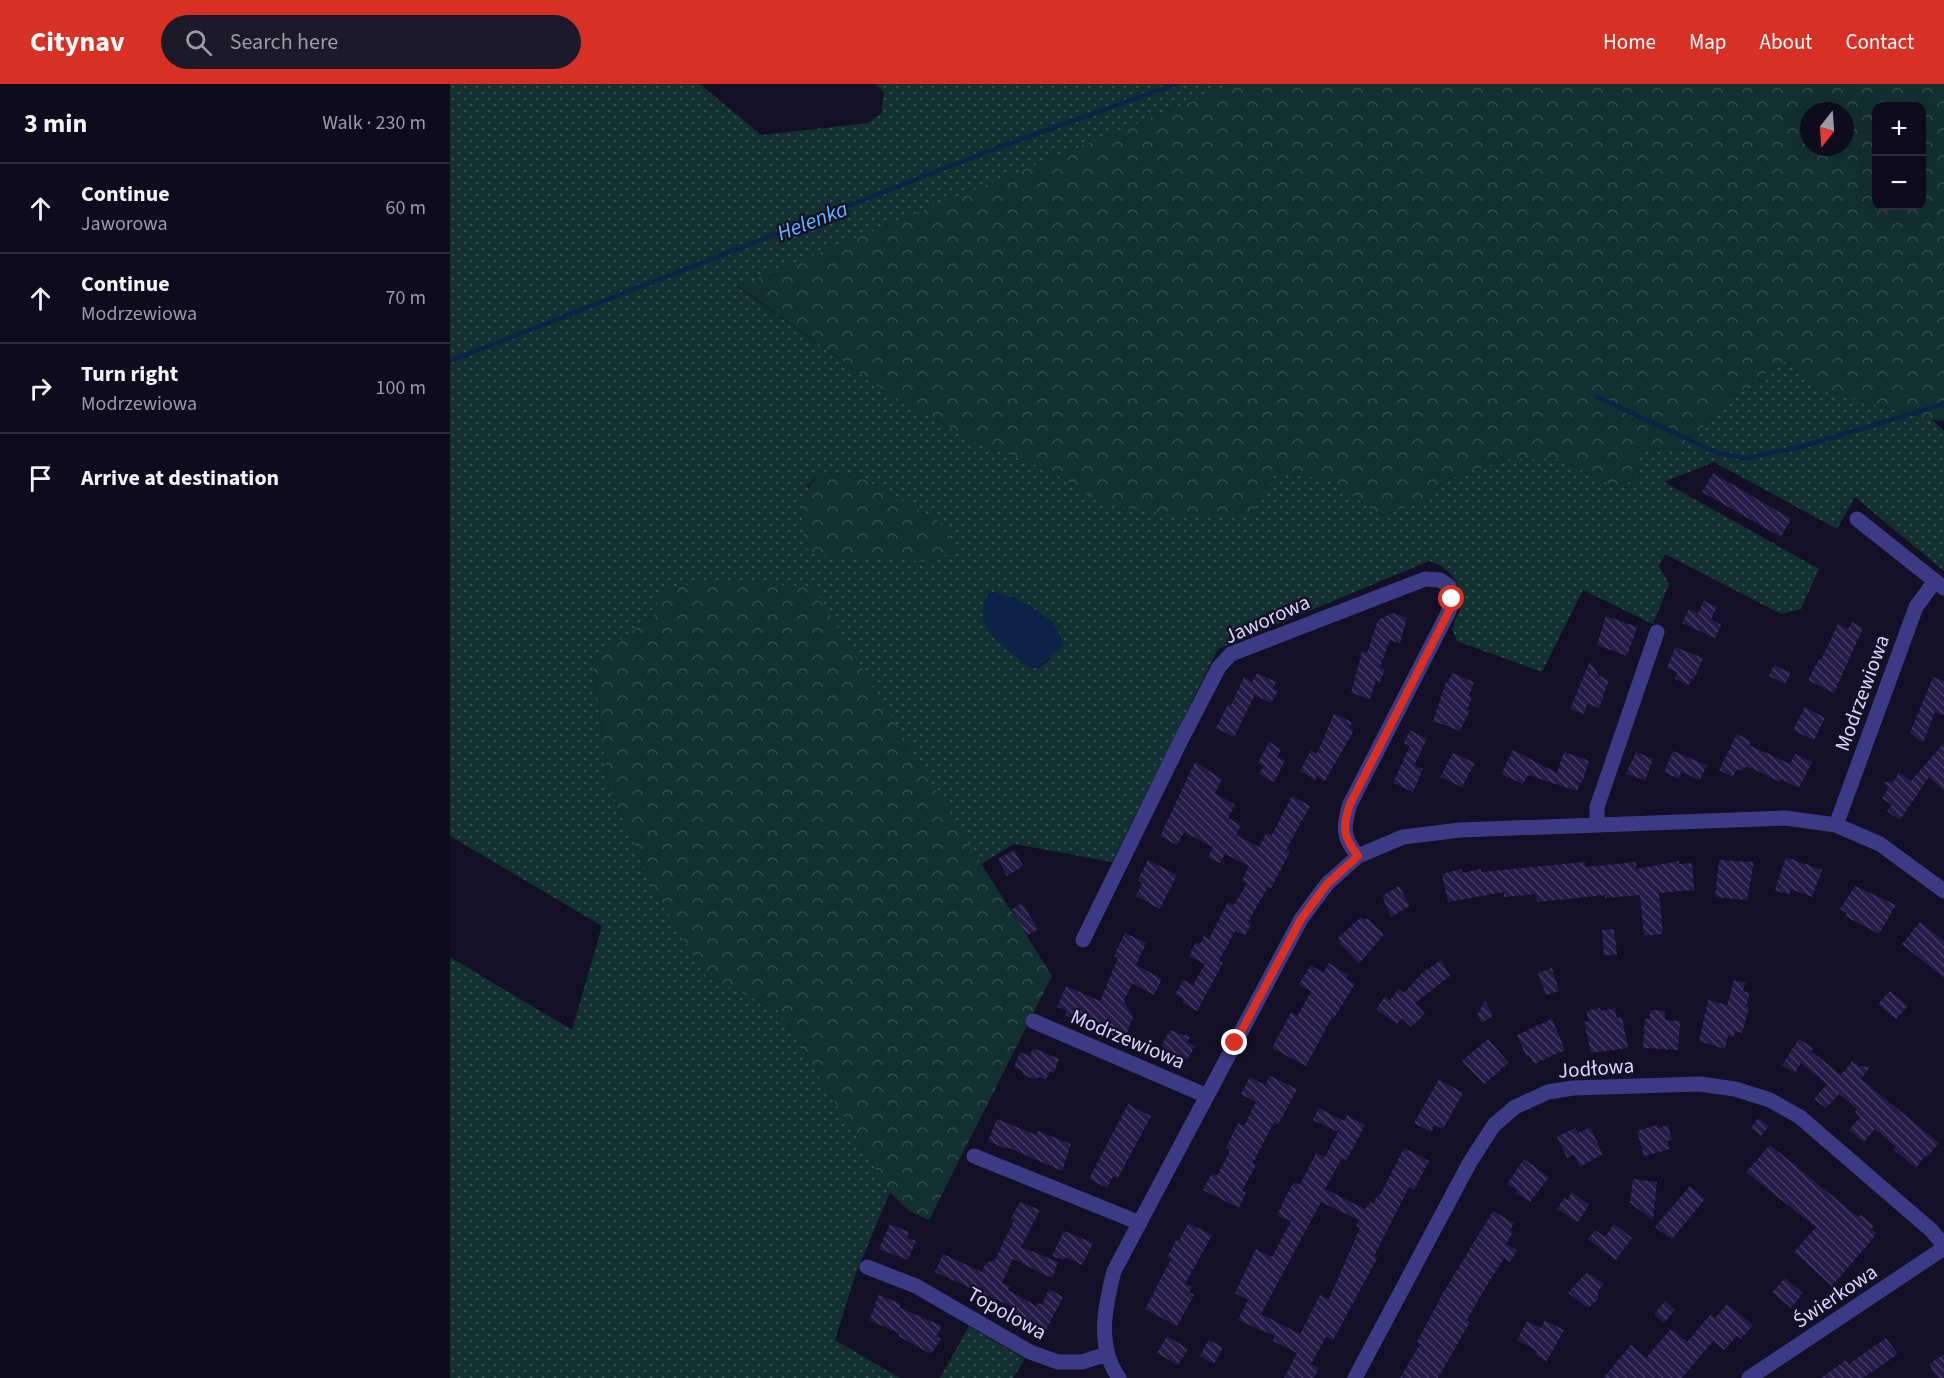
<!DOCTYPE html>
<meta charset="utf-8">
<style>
:root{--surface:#0e0b1c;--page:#1c1929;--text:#f1f3f6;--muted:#9b9ba3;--line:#2e2b3b;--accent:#d93025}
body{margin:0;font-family:"Source Sans 3",sans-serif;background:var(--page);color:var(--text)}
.controls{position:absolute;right:18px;top:18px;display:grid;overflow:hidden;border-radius:12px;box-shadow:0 6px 24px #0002}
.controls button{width:54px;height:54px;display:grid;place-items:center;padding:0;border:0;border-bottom:2px solid var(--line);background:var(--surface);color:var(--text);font:30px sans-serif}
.compass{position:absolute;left:1350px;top:18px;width:54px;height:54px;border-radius:50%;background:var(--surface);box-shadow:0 6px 24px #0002;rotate:197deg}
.stop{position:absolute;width:18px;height:18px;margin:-14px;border:4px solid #d93025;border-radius:50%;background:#fff}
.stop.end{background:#d93025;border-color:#fff;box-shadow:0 2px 6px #0008}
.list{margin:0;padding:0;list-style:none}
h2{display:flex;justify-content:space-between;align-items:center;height:78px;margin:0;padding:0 24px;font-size:26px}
h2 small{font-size:20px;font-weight:400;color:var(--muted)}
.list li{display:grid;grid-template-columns:39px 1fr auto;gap:18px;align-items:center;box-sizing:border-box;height:90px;padding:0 24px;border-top:2px solid var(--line)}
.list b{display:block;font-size:22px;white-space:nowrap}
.list p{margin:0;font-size:20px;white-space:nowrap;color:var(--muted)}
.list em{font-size:20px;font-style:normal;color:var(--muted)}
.icon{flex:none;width:33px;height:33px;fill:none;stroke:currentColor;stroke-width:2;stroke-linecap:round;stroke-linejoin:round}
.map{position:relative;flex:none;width:1494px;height:1294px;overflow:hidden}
header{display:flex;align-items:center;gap:36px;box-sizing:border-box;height:84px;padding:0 30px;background:var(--accent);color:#fff}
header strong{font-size:28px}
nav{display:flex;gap:33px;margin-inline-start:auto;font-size:21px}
.search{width:420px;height:54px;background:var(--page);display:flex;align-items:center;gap:15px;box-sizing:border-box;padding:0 21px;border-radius:33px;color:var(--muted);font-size:22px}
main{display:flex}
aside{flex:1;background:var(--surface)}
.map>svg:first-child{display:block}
.grass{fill:url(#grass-dots);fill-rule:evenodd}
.forest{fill:url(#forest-crowns);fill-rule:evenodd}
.water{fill:#0c2248}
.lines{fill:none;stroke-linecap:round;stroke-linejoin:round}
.stream{stroke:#0c2248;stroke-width:4.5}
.building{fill:url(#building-back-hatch);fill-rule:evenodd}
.minor{stroke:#3d3a85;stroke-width:15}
.route{stroke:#d93025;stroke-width:8}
.labels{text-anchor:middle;stroke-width:4.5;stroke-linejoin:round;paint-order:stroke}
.street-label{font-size:21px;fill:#d9d4ff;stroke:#130f26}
.water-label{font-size:22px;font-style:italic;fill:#62b6ff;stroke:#130f26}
</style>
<header>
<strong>Citynav</strong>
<div class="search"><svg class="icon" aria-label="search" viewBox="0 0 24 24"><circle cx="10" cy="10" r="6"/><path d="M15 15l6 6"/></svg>Search here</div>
<nav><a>Home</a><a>Map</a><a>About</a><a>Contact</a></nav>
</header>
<main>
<aside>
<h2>3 min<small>Walk · 230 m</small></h2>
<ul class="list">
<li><svg class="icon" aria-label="ahead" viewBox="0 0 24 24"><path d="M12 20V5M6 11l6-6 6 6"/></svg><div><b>Continue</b><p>Jaworowa</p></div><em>60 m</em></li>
<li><svg class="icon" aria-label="ahead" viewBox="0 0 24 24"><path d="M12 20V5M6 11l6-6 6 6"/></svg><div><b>Continue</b><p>Modrzewiowa</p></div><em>70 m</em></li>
<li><svg class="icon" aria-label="right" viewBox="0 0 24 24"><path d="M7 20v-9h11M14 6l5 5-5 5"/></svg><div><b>Turn right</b><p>Modrzewiowa</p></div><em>100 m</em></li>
<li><svg class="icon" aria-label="arrive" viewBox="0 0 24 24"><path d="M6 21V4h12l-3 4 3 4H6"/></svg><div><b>Arrive at destination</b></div></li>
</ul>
</aside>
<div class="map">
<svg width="1494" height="1294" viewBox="0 0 1494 1294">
<defs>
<pattern id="grass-dots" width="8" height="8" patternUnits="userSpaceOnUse" patternTransform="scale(1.5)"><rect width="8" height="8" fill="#12302f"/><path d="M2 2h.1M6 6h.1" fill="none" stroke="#344d4e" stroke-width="1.8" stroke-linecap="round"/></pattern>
<pattern id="forest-crowns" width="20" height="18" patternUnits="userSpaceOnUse" patternTransform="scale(1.5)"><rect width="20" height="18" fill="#12302f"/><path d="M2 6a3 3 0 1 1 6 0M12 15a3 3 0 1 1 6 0" fill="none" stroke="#344d4e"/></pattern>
<pattern id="building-back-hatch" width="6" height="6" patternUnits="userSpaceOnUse" patternTransform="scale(1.5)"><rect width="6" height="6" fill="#241b47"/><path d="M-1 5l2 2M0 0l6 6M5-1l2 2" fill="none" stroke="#433b63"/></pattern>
</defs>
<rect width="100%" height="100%" fill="#130f26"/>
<!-- grass -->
<path class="grass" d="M0 0H250L311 51 418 39 431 30 434 8 425 0H784L288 203 437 309 528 359 599 386 654 420 826 388 882 396 931 432 967 419 996 396 1058 375 1106 374 1159 400 1184 363 1235 366 1268 324 1334 277 1369 306 1482 336 1494 347V487L1405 413 1387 445 1264 378 1214 398 1369 485 1351 525 1331 530 1215 470 1209 482 1219 500 1203 540 1133 506 1092 588 1007 557 1002 545 1014 515C1007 496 999 483 979 477L768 565 662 778 564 760 531 780 510 746 204 531 142 577 159 704 207 810 255 891 329 927 440 1108 406 1189 385 1256 450 1294H0V873L122 946 152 842 0 752ZM370 387 410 393 495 441 483 478 449 475 357 403ZM561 512 603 539 600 575 589 584H581L566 572Z
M519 1242 575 1275 563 1294H490Z"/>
<!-- forest -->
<path class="forest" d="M784 0H1494V337L1482 336 1369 306 1334 277 1268 324 1235 366 1185 363 1190 388 1182 398 1159 400 1106 374 1058 375 996 396 967 419 931 432 882 396 826 388 801 432H728L653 420 599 386 528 359 437 309 288 202ZM1426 22H1472V122H1426ZM1359 27H1395V63H1359Z
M370 387 410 393 495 441 504 466 483 478 367 471 355 463C350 431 349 413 370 387Z
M268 497 363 503 510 746 602 892 479 1136 459 1127 440 1108 329 927 255 891 207 810 159 704 142 577 204 531 210 504Z"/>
<!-- water -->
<path class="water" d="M540 507C568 514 609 531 613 562L588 584H581C556 564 517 544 540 507Z"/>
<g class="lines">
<!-- stream -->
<path class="stream" d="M0 277 536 68 726 0
M1147 313 1270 370 1297 374 1350 363 1494 320"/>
</g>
<!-- building -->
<path class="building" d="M1263 389 1341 435 1331 453 1252 408Z
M1254 517 1267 523 1261 535 1271 541 1265 554 1232 539 1239 525 1248 529Z
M942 529 957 534 950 560 941 556 939 558 930 584 935 585 930 598 926 597 920 615 901 609 912 567 917 569 928 536Z
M1156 532 1187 543 1177 572 1147 561Z
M1402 538 1413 544 1384 609 1358 596 1369 575 1371 576 1388 540 1398 545Z
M1225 563 1253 574 1244 595 1241 594 1239 601 1225 595 1227 588 1217 584Z
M1140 577 1149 592 1159 596 1149 624 1137 620 1134 630 1120 625Z
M1324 581 1341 589 1335 600 1319 592Z
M807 589 826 598 823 604 828 607 821 619 805 611 784 653 766 644 778 620 781 621 794 593 802 598Z
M1002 589 1024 598 1019 612 1022 613 1017 626H1020L1010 647 983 637 996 598 998 599Z
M1483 593 1494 597V631L1485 628 1473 659 1460 649Z
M1355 623 1375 634 1364 656 1343 646Z
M884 630 902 638 899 644 904 646 875 697 867 692 865 696 850 687 861 666 867 670Z
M960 646 977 655 964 681 973 685 963 708 943 699 960 662 954 659Z
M1287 650 1301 657 1299 661 1340 680 1345 670 1362 678 1349 704 1331 695 1330 698 1302 684 1294 683 1292 687 1287 685 1283 693 1269 686Z
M819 658 831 665 827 673 835 677 824 698 809 690 814 682 808 679Z
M1494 659V706L1479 693 1450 736 1437 727 1442 721 1432 714 1438 705 1434 698H1443L1449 688 1461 697Z
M1063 666 1107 689 1114 668 1139 677 1132 699 1116 693 1130 700 1127 707 1078 691 1073 700 1051 690Z
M1223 667 1257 681 1250 696 1231 688 1229 695 1214 688Z
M1186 668 1203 675 1195 696 1176 690Z
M1003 669 1025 679 1012 703 990 693Z
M745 678 772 695 765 709 785 721 778 734 791 741 786 751 809 763 816 749 822 751 842 712 860 722 836 766 840 768 830 787 821 804 818 803 798 838 801 840 795 852 785 847 769 877 773 879 747 927 732 919 734 915 725 911 733 896 743 901 755 880 739 872 746 858 750 860 754 852 759 855 778 818 784 821 797 799 792 796 799 782 775 770 770 779 758 773 763 763 734 748 727 761 710 752Z
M564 766 573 782 557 792 548 775Z
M1336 773 1372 786 1362 813 1341 805 1339 811 1325 806Z
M698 776 727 791 710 825 686 812 692 799 688 796Z
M1269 776 1304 778 1297 816 1265 813Z
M1229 777V780L1242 779 1244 806 1209 809 1213 850 1194 852 1190 811 1155 814V811L1087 818 1086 810 1054 813V808L998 818 992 790 1011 785 1012 789 1031 785V788L1135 778V783L1186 778V785Z
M949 802 960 822 941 833 932 812Z
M1405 802 1446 821 1429 850 1395 832 1397 829 1390 825Z
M572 819 588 845 577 852 561 826Z
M911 833 915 836 917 834 934 850 909 880 889 859 891 857 888 854Z
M1470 838 1494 857V894L1452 860Z
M1164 845 1167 871H1154L1152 846Z
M675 849 696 859 686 881 712 895 704 911 682 899 674 917 683 934 674 956 615 931 617 927 607 923 616 902 650 917 668 874 664 872Z
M991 876 1000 892 965 919 975 930 961 943 952 934 947 940 926 925 935 913 940 916 949 905 954 909 972 889Z
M879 879 899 891 896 894 905 900 884 934 882 933 856 982 822 964 841 928 847 932 861 908 849 900 861 881 873 889Z
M1102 884 1109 907 1096 911 1088 889Z
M1284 896 1295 899 1293 907 1300 909 1296 922 1299 923 1292 949 1285 947 1284 953 1278 951 1275 965 1249 957 1258 916 1277 921Z
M1440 907 1458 922 1446 935 1428 920Z
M1035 917 1043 932 1032 939 1027 931Z
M1150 924 1151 927 1165 924 1167 934 1172 933 1178 964 1141 969 1134 938 1139 937 1136 927Z
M1200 926 1215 927V936L1230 937 1228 966 1193 964 1195 935H1200Z
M1102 935 1115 966 1084 980 1079 971 1076 972 1067 951Z
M720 946 740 953 737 958 745 962 737 976 731 974 729 976 712 967 714 963 711 962Z
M1038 955 1059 979 1034 1000 1012 977Z
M1349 955 1363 964 1361 967 1391 991 1402 977 1409 982 1420 983 1411 995 1489 1059 1478 1072 1476 1071 1466 1084 1444 1066 1446 1063 1425 1045 1414 1058 1399 1046 1410 1033 1405 1028 1407 1025 1389 1010 1376 1024 1364 1015 1377 1000 1351 979 1345 989 1332 981Z
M583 964 609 975 604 989 600 987 596 996 588 993 586 996 572 990 573 987 564 983 570 968 580 972Z
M820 992 847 1005 828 1041 824 1038 803 1079 806 1081 792 1107 796 1109 789 1124 753 1106 762 1089 767 1092 780 1066 776 1064 788 1039 794 1042 806 1018 791 1010 800 993 815 1001Z
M989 995 1013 1009 993 1045 985 1041 981 1048 964 1039Z
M678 1020 701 1032 668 1094 663 1092 657 1104 639 1095Z
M869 1024 894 1037 897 1031 915 1041 897 1076 892 1074 875 1105 915 1125 921 1118 923 1120 928 1110 930 1111 954 1064 979 1077 964 1106 959 1103 924 1172 928 1173 883 1256 876 1253 861 1280 869 1284 864 1294H834L847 1269 823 1257 825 1252 788 1236 798 1216 785 1209 806 1165 822 1173 841 1137 827 1131 834 1116 844 1098 850 1101 866 1069 875 1073 888 1048 863 1036ZM871 1118 909 1136 906 1142 910 1144 879 1215 870 1211 850 1250 811 1230Z
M1308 1034 1319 1042 1311 1052 1301 1044Z
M547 1035 586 1051 588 1047 621 1060 612 1087 557 1063 556 1065 538 1057Z
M1207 1041 1208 1044 1218 1041 1222 1056 1217 1057 1220 1065 1194 1072 1187 1047Z
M1140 1043 1153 1070 1130 1083 1124 1071 1117 1074 1107 1053 1125 1044 1128 1049Z
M1320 1061 1408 1133 1411 1131 1424 1142 1421 1145 1426 1149 1421 1157 1382 1202 1344 1168 1366 1143 1296 1088Z
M1074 1075 1099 1093 1080 1118 1065 1109 1067 1106 1057 1100Z
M1183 1095 1207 1098 1203 1136 1180 1119Z
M1240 1102 1255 1115 1222 1155 1205 1143Z
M1122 1108 1139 1121 1128 1138 1107 1125 1114 1114 1117 1116Z
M570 1118 590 1126 571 1163 608 1178 602 1194 563 1175 552 1199 560 1202 558 1206 586 1222 588 1219 592 1221 599 1205 613 1213 595 1248 588 1245 587 1248 564 1235 566 1232 562 1230 565 1224 485 1188 493 1170 532 1188 536 1179 545 1176 564 1136 561 1135Z
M1043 1127 1064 1139 1060 1146 1063 1148 1056 1160 1067 1166 1060 1178 1054 1174 1031 1211 1017 1236 1020 1238 988 1294H950L970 1260 967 1258 993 1209Z
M738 1139 762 1151 735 1200 742 1203 739 1208 744 1211 727 1242 695 1225 721 1175 717 1174 726 1156 729 1157Z
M440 1140 459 1148 457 1154 466 1157 458 1176 429 1165Z
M1164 1140 1182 1154 1166 1176 1138 1155 1145 1146 1155 1153Z
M614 1147 643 1159 632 1181 615 1173 613 1176 602 1172Z
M1137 1188 1154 1200 1148 1207V1215L1138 1224 1118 1209Z
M1335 1194 1353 1209 1341 1224 1322 1208Z
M429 1211 451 1220 450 1224 492 1242 486 1252 491 1255 481 1270 448 1252 449 1249 419 1236Z
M1215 1217 1225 1226 1214 1239 1204 1230Z
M1277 1220 1303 1241 1291 1255 1287 1252 1274 1266 1263 1257 1232 1294H1153L1181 1261 1196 1274 1221 1245 1237 1258 1261 1230 1265 1234Z
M1095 1236 1114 1246 1097 1277 1085 1271 1087 1267 1067 1256 1077 1237 1091 1244Z
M717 1252 738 1265 728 1281 707 1269Z
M1436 1254 1448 1270 1413 1294H1371L1396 1276 1399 1280Z
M758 1256 773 1263 764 1280 750 1272Z
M1494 1270V1294H1488L1479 1280Z"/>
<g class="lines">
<!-- minor -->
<path class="minor" d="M1407 435 1494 504
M1147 740V723L1207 548
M1386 741 1466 523 1485 497
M633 856 732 654 769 583 781 570 975 495 990 496 999 502 1002 515 999 527 900 720C893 743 892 753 908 772
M583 937 757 1012
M524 1072 690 1139
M417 1183 466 1202 580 1268 608 1278H632L657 1270
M669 1294C646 1261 655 1223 664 1187L851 835 877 800 908 772 953 753 1010 746 1335 734 1386 741 1430 760 1494 807
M905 1294 1020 1078 1044 1041 1065 1023 1098 1008 1123 1004 1250 1000 1285 1005 1320 1016 1350 1033 1481 1146 1494 1161
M1299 1294 1494 1164"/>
</g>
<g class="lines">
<!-- route -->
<path class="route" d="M785 959 851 835 877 800 908 772C893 753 892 743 900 720L999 527 1002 515"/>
</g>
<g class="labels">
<!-- street labels -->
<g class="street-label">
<text transform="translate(817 535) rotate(-24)" y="7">Jaworowa</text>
<text transform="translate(1412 609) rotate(-70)" y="7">Modrzewiowa</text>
<text transform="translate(678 955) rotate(23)" y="7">Modrzewiowa</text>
<text transform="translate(1146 984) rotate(-4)" y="7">Jodłowa</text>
<text transform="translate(1385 1212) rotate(-34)" y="7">Świerkowa</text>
<text transform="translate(557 1229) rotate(29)" y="7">Topolowa</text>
</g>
<!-- water labels -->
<g class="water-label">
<text transform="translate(362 136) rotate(-21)" y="8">Helenka</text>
</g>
</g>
</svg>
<div class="controls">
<button>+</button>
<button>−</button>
</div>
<svg class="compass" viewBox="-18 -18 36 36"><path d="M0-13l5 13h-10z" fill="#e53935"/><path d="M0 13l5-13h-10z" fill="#9b9ba3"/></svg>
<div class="stop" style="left:1002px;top:515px"></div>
<div class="stop end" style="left:785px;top:959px"></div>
</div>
</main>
